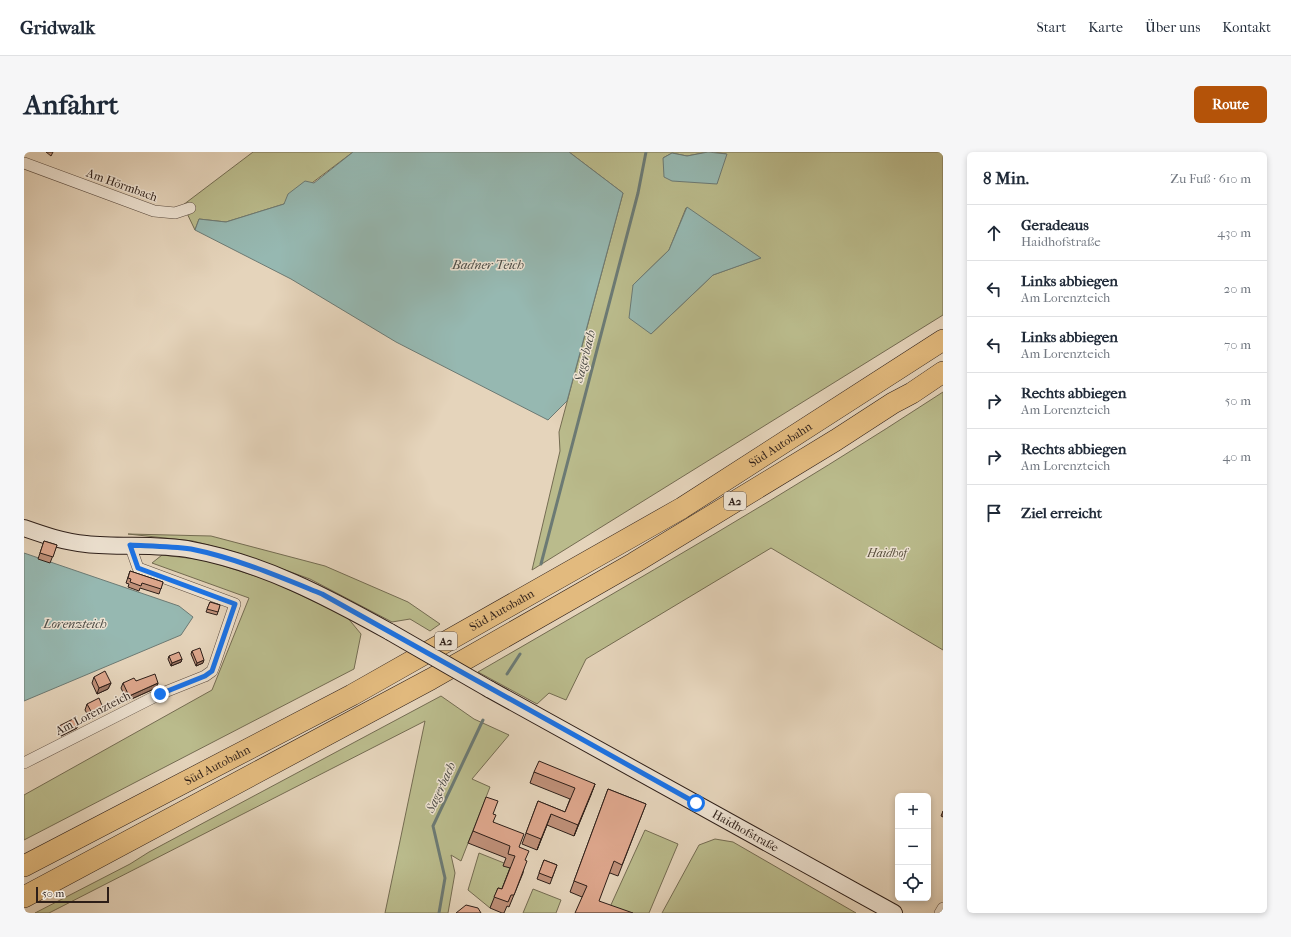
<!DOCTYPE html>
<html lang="de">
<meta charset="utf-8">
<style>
:root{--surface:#fff;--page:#f6f6f7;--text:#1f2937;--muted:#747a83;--line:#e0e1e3;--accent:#b45309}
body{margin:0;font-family:"IM FELL French Canon",serif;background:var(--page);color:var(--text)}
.controls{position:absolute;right:12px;bottom:12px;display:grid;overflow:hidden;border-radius:6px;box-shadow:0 2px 6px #0003}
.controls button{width:36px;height:36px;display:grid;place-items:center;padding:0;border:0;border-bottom:1px solid var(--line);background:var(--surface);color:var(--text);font:20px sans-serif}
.scale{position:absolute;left:12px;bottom:10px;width:73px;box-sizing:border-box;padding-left:4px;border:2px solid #2d1e18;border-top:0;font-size:11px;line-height:14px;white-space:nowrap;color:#2d1e18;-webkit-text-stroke:3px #eee3d3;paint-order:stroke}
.stop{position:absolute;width:12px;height:12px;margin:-9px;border:3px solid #1a73e8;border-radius:50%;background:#fff}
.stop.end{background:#1a73e8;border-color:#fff;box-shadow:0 1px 4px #0008}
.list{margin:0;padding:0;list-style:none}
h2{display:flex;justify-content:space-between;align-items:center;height:52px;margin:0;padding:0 16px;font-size:17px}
h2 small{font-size:13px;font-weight:400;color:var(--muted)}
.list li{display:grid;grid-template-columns:26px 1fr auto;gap:12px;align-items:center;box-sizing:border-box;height:56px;padding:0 16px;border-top:1px solid var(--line)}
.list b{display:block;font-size:15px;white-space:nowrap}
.list p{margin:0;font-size:13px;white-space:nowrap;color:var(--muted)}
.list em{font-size:13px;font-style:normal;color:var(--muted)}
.icon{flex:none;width:22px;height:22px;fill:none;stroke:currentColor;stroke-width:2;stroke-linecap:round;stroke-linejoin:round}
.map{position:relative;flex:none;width:919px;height:761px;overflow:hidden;border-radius:6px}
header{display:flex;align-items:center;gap:24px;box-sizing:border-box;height:56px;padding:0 20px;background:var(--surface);border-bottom:1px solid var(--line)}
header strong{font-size:19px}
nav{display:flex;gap:22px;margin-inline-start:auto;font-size:14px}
.intro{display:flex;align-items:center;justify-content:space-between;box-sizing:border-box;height:96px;padding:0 24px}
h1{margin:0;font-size:28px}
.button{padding:10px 18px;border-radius:6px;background:var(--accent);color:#fff;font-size:14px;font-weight:700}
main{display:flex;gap:24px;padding:0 24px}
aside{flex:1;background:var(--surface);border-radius:6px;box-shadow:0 2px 6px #0003}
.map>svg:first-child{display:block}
.green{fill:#babb8c;stroke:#746c52;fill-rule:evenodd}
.water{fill:#96b8b1;stroke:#6c7a74}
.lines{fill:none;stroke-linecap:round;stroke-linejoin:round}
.stream{stroke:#6c7a74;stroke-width:3}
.street-casing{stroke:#5b4c41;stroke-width:12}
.secondary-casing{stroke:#2d1e18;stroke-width:18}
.highway-casing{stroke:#2d1e18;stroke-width:22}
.street{stroke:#eee3d3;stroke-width:11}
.secondary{stroke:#eee3d3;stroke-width:16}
.highway{stroke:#e2ba7e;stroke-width:21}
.secondary-bridge-casing{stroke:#2d1e18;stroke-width:18;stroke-linecap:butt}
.secondary-bridge{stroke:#eee3d3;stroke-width:16}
.wall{fill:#bf9079;stroke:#2d1e18}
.shaded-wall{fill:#9b7563;stroke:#2d1e18}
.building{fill:#dea78d;stroke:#2d1e18}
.route{stroke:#1a73e8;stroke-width:5}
.labels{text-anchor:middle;stroke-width:3;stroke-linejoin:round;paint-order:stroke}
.shield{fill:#eee3d3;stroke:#675950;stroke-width:1}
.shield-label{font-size:11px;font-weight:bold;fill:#2d1e18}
.street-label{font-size:12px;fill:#2d1e18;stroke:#eee3d3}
.park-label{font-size:12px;font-style:italic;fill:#574d3b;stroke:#eee3d3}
.water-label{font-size:13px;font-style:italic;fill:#4c4c46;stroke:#eee3d3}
</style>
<header>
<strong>Gridwalk</strong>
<nav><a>Start</a><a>Karte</a><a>Über uns</a><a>Kontakt</a></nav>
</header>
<div class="intro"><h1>Anfahrt</h1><a class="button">Route</a></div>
<main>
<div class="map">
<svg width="919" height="761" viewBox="0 0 919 761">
<rect width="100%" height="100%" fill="#e5d4bb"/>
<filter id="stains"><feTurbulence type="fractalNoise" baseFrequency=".005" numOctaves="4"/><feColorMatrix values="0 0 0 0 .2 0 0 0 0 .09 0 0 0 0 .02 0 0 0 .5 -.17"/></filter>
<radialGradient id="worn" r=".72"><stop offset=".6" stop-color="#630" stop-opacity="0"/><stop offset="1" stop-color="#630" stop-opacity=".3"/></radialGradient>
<!-- green -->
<path class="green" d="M229 0H329L260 52 202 70 175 67 171 78 159 53Z
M545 0H684L663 4 648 1 639 6 702 2 690 0H919V163L508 418 536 299 535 280 599 41ZM662 56 736 106 689 123 627 182 609 133 645 98Z
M919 240V498L747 396 562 507 542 548 525 541 513 552 454 520C611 429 768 339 919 240Z
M104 382 187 384 301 414 384 450 416 472 406 479 386 467 368 470 286 427 214 401 169 389Z
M138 403 181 408 247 429 323 465 337 482 330 517 0 688V643L188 538 225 446 128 411Z
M417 544 450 567 485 583 448 627 466 635 437 709 427 703 431 721 424 761H361L401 569 25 761H11L106 712 125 700Z
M621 678 654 692 625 761H600L586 755Z
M691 687 709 690 832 761H638L675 693Z
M455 701 480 711 486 716 473 749 470 748 466 756 444 738Z
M509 737 537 748 532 761H499Z"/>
<!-- water -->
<path class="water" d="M329 0H545L599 41 543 249 524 268 372 190 267 127 171 78 175 67 202 70 260 52 264 42 281 29 290 31Z
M684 0 703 2 693 32 648 29 640 25 639 6 648 1 663 4Z
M663 55 737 106 689 123 627 182 605 166 609 133 645 98Z
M0 401 155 454 169 465 157 483 0 549Z"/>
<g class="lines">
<!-- stream -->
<path class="stream" d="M517 412 614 41 622 0
M483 522 496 502
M415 761 421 726 409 674 459 568"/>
<!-- street casing -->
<g class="street-casing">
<path id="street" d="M0 11 130 59 151 61 166 56
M0 611 136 542 181 524 188 519 191 511 211 452 114 416 106 393
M916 761 919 756"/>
</g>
<!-- secondary casing -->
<g class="secondary-casing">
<g id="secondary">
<path d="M0 376C20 383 40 390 62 392 97 396 132 391 168 398 239 411 303 445 366 480"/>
<path id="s1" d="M465 537 870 761"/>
</g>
</g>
<!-- highway casing -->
<g class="highway-casing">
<g id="highway">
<path id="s2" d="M0 714 328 543 658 356 919 188"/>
<path d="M0 745 407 527 610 411 812 288 869 251 888 241 919 220"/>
</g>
</g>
<!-- street -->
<use href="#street" class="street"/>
<!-- secondary -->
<use href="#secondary" class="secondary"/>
<!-- highway -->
<use href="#highway" class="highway"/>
<!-- secondary-bridge casing -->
<g class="secondary-bridge-casing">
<path id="secondary-bridge" d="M366 480 465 537"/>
</g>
<!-- secondary-bridge -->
<use href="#secondary-bridge" class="secondary-bridge"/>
</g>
<!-- wall -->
<path class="wall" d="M22 0H29L27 4Z
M20 389 33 393 26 411 14 407Z
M106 419 139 430 135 442 116 436 115 439 104 435 105 432 102 431Z
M186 450 196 453 193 463 182 460Z
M168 499 179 511 172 514 167 502Z
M145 504 158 507 157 510 147 514 144 507Z
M70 525 87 531 84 537 73 542 68 531Z
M112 529 134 531 132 536 103 549 97 536 99 531Z
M63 552 77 562 66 567 61 558Z
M54 573 53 576 37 584 34 577 35 574Z
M510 620 571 632 550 684 523 673 513 698 498 692 514 649 541 660 546 647 506 631Z
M584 637 622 652 594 724 586 721 558 745 546 740Z
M919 659V665L917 664Z
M469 662V670L495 695 501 709 499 721 485 755 483 754 480 761H478L466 756 474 736 478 737 486 716 479 714 482 706 444 691 449 679Z
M520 708 533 713 526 732 513 727Z"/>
<!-- shaded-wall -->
<path class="shaded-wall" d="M158 507 157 510 147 514 148 511Z
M180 508 179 511 172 514 173 511Z
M87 531 84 537 73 542 75 536Z
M134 531 132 536 103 549 105 544Z
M79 556 77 562 66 567 68 561Z
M54 573 53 576 37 584 38 581Z
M571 632 567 643 550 684 554 673Z
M527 662 523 673 513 698 517 687Z"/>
<!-- building -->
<path class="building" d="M20 389 33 393 29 405 16 401Z
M106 419 139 430 137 437 118 431 117 434 106 430 107 427 104 426Z
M186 450 196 453 194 460 183 457Z
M176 496 180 508 173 511 168 499Z
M155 500 158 507 148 511 145 504Z
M81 519 87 531 75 536 70 525Z
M131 522 134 531 105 544 99 531 110 526 112 529Z
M75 546 79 556 68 561 63 552Z
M51 566 54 573 38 581 35 574Z
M515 609 571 632 554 673 527 662 517 687 502 681 514 649 541 660 551 636 510 620Z
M584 637 622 652 598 713 590 709 575 749 609 761H551L563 734 550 729Z
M462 645 474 649 469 662 472 663 469 670 500 682 495 695 505 699 501 708 503 709 490 743H487L484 750 470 745 474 736 478 737 491 704 484 702 486 694 449 679Z
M520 708 533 713 528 726 515 721Z
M442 753 454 756 457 761H432Z"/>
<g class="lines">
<!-- route -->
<path class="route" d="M136 542 181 524 188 519 211 452 114 416 106 393C126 394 147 394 167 397 212 406 256 425 298 442L672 651"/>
</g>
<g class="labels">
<!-- shield labels -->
<g class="shield">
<rect x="700" y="340" width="22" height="18" rx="3"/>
<rect x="411" y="480" width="22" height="18" rx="3"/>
</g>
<g class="shield-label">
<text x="711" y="353">A2</text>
<text x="422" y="493">A2</text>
</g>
<!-- street labels -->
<g class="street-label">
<text transform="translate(98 33) rotate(20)" y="4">Am Hörmbach</text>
<text dy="4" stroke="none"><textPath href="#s2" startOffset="866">Süd Autobahn</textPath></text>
<text dy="4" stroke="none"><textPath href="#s2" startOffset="542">Süd Autobahn</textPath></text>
<text transform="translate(69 561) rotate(-27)" y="4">Am Lorenzteich</text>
<text dy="4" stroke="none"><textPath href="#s2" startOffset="218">Süd Autobahn</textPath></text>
<text dy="4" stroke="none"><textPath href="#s1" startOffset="293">Haidhofstraße</textPath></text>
</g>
<!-- park labels -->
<g class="park-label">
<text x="863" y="405">Haidhof</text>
</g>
<!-- water labels -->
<g class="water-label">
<text x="464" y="117">Badner Teich</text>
<text transform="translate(560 204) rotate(-76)" y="5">Sagerbach</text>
<text x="51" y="476">Lorenzteich</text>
<text transform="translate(416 635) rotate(-65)" y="5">Sagerbach</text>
</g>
</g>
<rect width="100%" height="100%" filter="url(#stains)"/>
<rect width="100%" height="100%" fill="url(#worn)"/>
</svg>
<div class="controls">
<button>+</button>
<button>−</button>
<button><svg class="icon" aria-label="locate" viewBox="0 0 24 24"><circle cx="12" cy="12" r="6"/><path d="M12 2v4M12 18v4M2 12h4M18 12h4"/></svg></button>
</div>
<div class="scale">50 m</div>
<div class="stop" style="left:672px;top:651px"></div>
<div class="stop end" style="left:136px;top:542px"></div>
</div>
<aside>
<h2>8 Min.<small>Zu Fuß · 610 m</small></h2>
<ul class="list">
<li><svg class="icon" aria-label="ahead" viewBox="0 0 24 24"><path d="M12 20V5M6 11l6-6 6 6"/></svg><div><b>Geradeaus</b><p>Haidhofstraße</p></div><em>430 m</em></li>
<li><svg class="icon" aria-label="left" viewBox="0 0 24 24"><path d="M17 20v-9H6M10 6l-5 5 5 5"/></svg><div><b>Links abbiegen</b><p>Am Lorenzteich</p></div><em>20 m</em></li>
<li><svg class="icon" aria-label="left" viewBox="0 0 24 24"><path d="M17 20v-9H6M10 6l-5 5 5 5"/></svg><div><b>Links abbiegen</b><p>Am Lorenzteich</p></div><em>70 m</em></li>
<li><svg class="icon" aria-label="right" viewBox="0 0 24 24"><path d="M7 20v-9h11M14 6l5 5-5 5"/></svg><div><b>Rechts abbiegen</b><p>Am Lorenzteich</p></div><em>50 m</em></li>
<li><svg class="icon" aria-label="right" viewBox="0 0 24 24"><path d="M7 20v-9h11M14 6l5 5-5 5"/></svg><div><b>Rechts abbiegen</b><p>Am Lorenzteich</p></div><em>40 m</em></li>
<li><svg class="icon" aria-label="arrive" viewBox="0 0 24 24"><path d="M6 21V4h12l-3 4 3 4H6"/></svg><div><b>Ziel erreicht</b></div></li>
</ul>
</aside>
</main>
